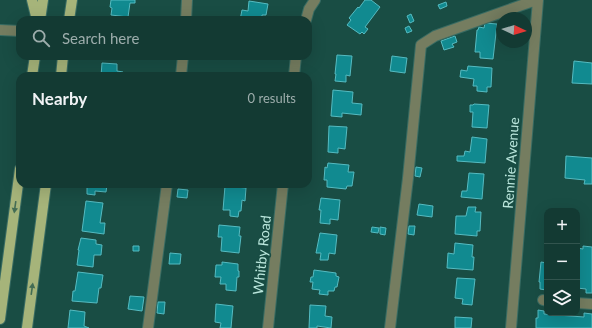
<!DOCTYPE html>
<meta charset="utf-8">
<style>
:root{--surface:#133a33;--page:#1c413b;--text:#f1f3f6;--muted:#9dadac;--line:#32544e}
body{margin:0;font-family:Lato,sans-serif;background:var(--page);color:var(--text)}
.controls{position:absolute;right:12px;bottom:12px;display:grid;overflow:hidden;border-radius:8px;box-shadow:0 4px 16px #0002}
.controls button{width:36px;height:36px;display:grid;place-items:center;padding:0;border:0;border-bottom:1px solid var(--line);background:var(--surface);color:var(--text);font:20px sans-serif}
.compass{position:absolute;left:496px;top:12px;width:36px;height:36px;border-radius:50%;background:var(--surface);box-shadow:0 4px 16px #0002;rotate:94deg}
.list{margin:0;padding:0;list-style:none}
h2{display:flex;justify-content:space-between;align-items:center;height:52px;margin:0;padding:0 16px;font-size:17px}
h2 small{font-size:13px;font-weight:400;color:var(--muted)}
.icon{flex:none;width:22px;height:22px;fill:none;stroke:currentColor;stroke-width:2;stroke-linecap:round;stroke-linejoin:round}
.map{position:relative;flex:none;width:592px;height:328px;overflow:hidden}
.search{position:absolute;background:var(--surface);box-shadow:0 4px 16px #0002;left:16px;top:16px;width:296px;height:44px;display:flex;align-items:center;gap:10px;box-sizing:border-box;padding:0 14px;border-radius:12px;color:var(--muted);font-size:15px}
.panel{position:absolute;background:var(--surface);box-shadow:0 4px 16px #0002;left:16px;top:72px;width:296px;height:116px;border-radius:12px}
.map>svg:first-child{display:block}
.building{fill:#118a90;stroke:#55bbc1}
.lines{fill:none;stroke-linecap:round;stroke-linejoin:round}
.minor-casing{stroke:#396c63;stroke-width:12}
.major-casing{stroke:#396c63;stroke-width:12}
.minor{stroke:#757d60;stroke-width:10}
.major{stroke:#a6b47a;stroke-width:10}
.oneway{fill:#436c54}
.labels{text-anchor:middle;stroke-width:3.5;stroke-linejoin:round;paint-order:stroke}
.street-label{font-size:14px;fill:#bbe7dd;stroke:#194d44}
</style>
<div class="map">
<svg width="592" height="328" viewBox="0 0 592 328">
<rect width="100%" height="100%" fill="#194d44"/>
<!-- building -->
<path class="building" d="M111 0H135V3H130L128 17 111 15 112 8 110 7Z
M365 0H371L380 7 365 27 368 29 364 34 362 32 360 34 347 25 351 20 349 18 358 7 359 8Z
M249 1 268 4 266 15H262V20H240L242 10 248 11Z
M446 2 447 6 440 9 438 5Z
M411 14 414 21 410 23 407 16Z
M485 23 497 24 493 59 480 58V52H475L477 30H478L479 27 484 28Z
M409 26 412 31 407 33 405 28Z
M455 36 457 42 452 44 454 47 444 50 441 41Z
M337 55 352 56 350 76 346 75V82L335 81 336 74H335Z
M392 56 407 58 405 73 390 71Z
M574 61 592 63V84L572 83Z
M102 63 117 64V71L123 72 122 76H101Z
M468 66 492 68 491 87H487V92L477 91V86H473L474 79 460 77 461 70 467 71Z
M333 90 353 92 352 103 362 104 361 115 342 113V117L331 116Z
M474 104 489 105 487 128 472 127 473 112H470V105H473Z
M329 126 347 127 345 149 338 148V153L328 152Z
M472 137 487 139 485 163 457 161V156H464L465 151 470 152Z
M566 156 592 158V184H584L585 180 565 178Z
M328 163 349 165 348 172H354L352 186H347L346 189 327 187V180H324L325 167 327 168Z
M416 167 422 168 420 177 415 176Z
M469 173 484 174 482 199 461 197 462 191H467Z
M87 184 107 185 106 192 95 191V195L87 194Z
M225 186 246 188 245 201 242 200 241 211H239L238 217 230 216V210H223Z
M178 189 188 190 187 198 177 197Z
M321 198 340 200 338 220 330 219V224L320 223 321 210H319Z
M86 201 103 203 100 223H105L104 234 82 231Z
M419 204 433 206 432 217 417 215Z
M468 207H476L475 212H481L480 231H477V236L455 234 456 216H466Z
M219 225 240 227 239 236H241L239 253 221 251 222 237H218Z
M409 226H415L414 235 408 234Z
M372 227 379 228 378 233 371 232Z
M380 227 386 228 385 235 380 234Z
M320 233 337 235 335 254 329 253 328 260H320L321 253H316Z
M81 238 96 240V244L102 245 101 255H94L93 267 77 265 79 250H78Z
M455 243 473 245 472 257H474L473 270 447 268 448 253 454 254Z
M133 246H139V251H133Z
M583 246 592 247V293H586V289L577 288V248L583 249Z
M170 253 181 254 180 264H169Z
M222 262 238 264V271H239V277H237L236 291 226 290V284H220L221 277H215L216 265H222Z
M541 262 547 263V286H546V290L540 289V282H539Z
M314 270 336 273V276L339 277 337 287H335L334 291H328V295L319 294 320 290 312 289 313 282H310L311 277H313Z
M78 272 103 275 101 288H99L97 303 72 301 73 291H75Z
M457 278 475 279 472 305 462 304 463 299 455 298Z
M130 296 144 297 142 311 128 309Z
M158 302H165L164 314 157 313Z
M216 304 233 306 231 328H220L221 323 215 322Z
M310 305 326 306 325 316 332 317 331 328 317 326V328H309Z
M70 310 85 312 84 326 89 328H68Z
M538 310 544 311V314L584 317V313L592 314V328H536V318H538Z
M455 317 472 318 471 328H455Z"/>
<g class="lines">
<!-- minor casing -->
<g class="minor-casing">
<path id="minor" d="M186 20 187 0
M306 20 309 9 315 0
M0 30 20 31
M181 76 183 56
M294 76 296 56
M543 300 547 301
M577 303 592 304
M148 328 167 184
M268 328 283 184
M390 328 408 178 421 45 435 36 536 0
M511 328 538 0"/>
</g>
<!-- major casing -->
<g class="major-casing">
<path id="major" d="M32 0 37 20
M40 20 43 0
M69 20 72 0
M32 76 35 56
M61 76 63 56
M0 319 20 169
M27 328 46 184"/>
</g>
<!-- minor -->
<use href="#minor" class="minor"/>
<!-- major -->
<use href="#major" class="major"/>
</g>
<!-- one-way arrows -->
<defs><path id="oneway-solid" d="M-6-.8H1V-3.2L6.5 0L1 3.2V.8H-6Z"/></defs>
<g class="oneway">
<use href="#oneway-solid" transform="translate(15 207) rotate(98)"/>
<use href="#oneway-solid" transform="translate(32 289) rotate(-82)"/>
</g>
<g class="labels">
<!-- street labels -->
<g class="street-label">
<text transform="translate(511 163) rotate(-86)" y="5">Rennie Avenue</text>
<text transform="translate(262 255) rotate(-84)" y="5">Whitby Road</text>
</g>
</g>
</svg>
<div class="controls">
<button>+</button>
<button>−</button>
<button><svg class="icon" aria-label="layers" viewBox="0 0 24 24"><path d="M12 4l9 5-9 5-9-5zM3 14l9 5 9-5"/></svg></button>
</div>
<svg class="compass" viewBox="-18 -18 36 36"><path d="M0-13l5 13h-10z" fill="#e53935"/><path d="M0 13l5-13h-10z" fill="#9dadac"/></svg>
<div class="search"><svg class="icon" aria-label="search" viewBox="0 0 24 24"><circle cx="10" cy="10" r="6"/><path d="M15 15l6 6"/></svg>Search here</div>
<section class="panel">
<h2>Nearby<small>0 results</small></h2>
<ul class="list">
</ul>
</section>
</div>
